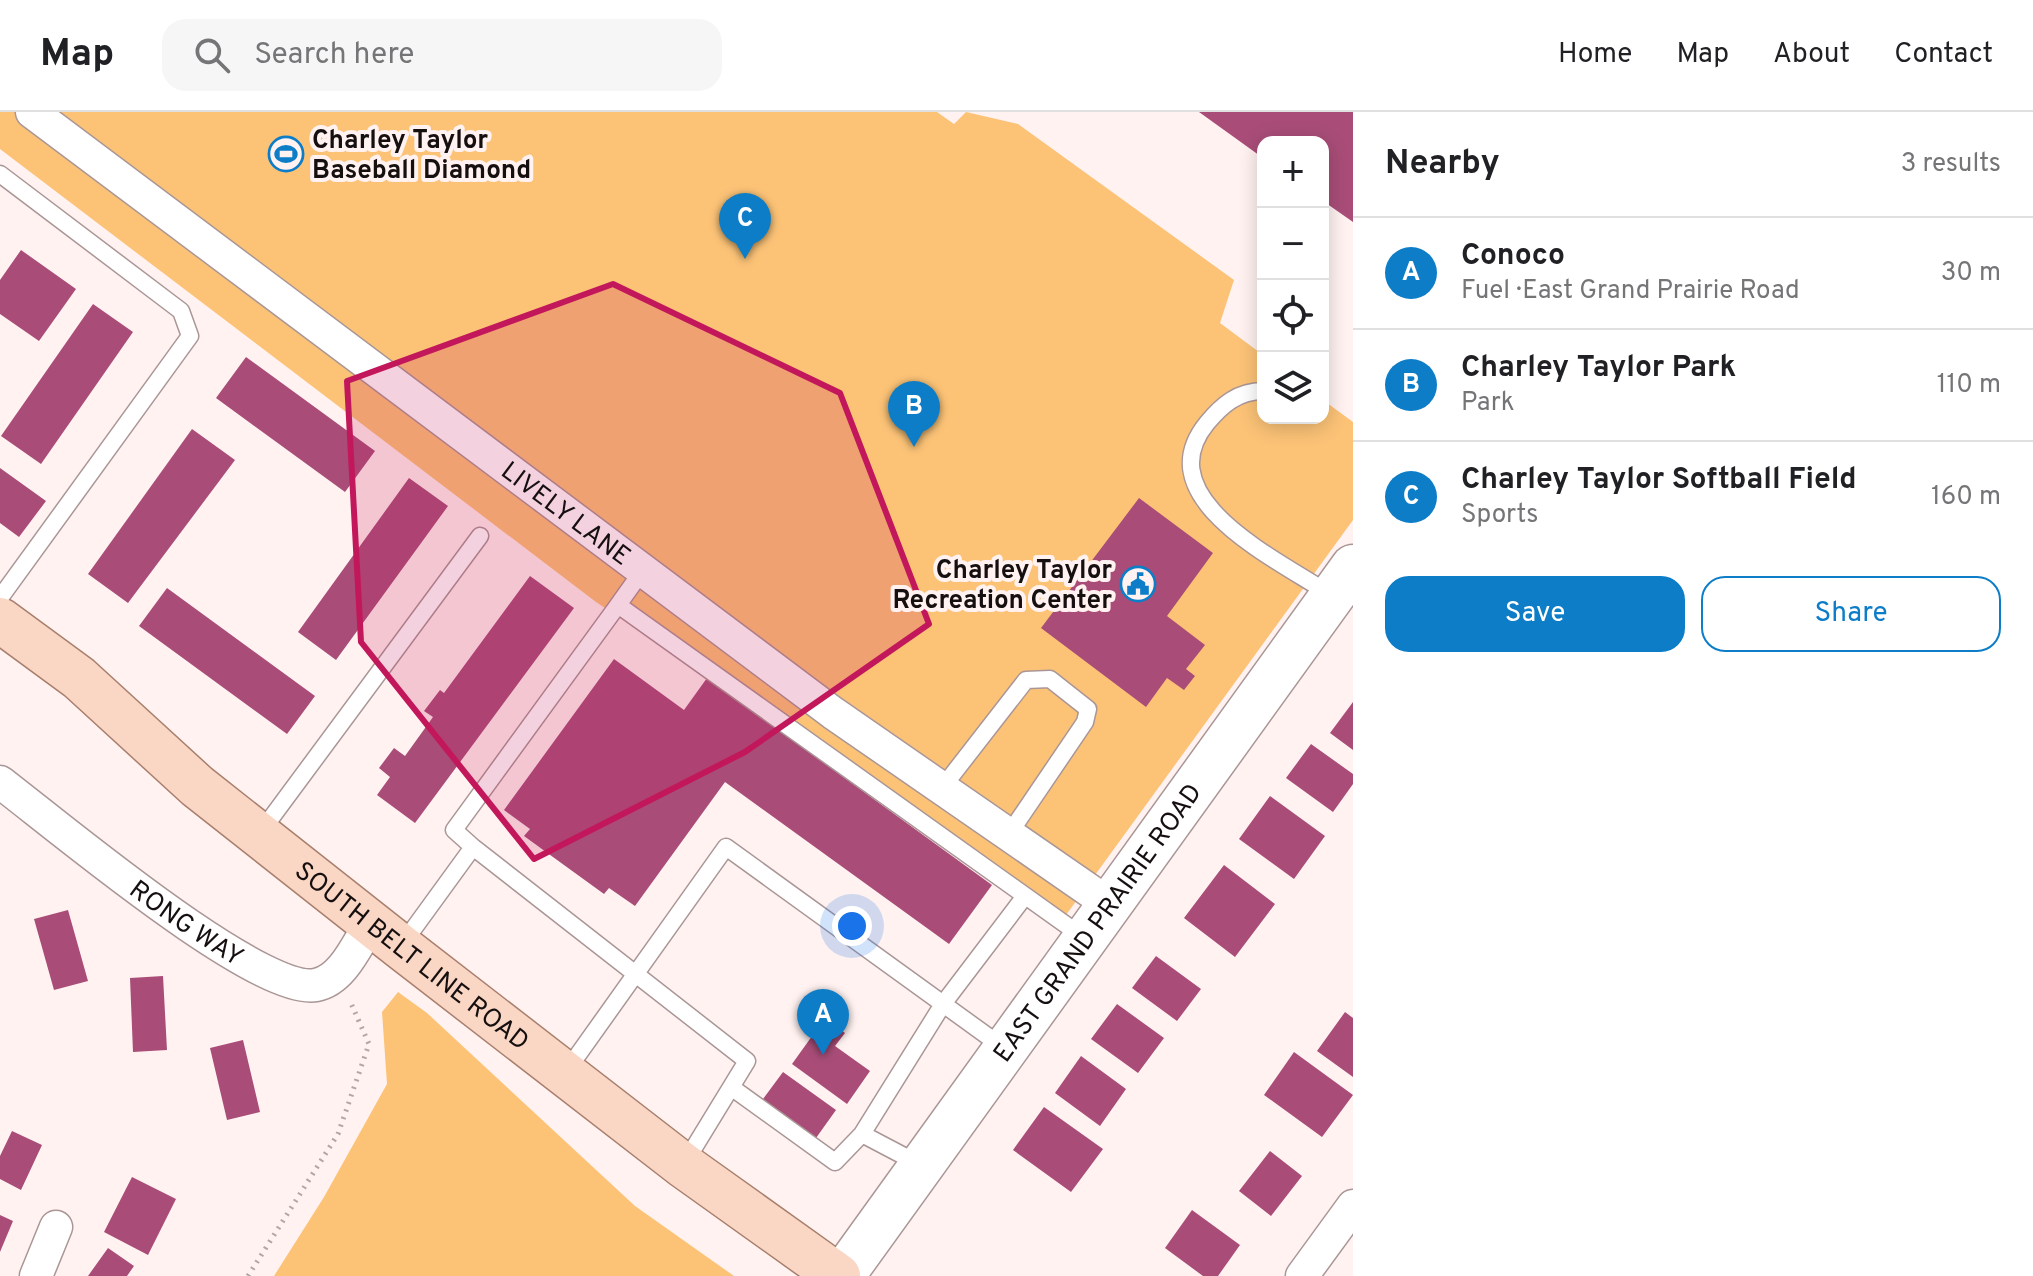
<!DOCTYPE html>
<meta charset="utf-8">
<style>
:root{--surface:#fff;--page:#f6f6f6;--text:#202124;--muted:#757577;--line:#e0e0e0;--accent:#0d7dc7}
body{margin:0;font-family:Overpass,sans-serif;background:var(--page);color:var(--text)}
.controls{position:absolute;right:24px;top:24px;display:grid;overflow:hidden;border-radius:16px;box-shadow:0 4px 20px #0003}
.controls button{width:72px;height:72px;display:grid;place-items:center;padding:0;border:0;border-bottom:2px solid var(--line);background:var(--surface);color:var(--text);font:40px sans-serif}
.you{position:absolute;left:852px;top:814px;width:28px;height:28px;margin:-20px;border:6px solid #fff;border-radius:50%;background:#1a73e8;box-shadow:0 0 0 12px #1a73e833}
.badge{display:grid;place-items:center;width:52px;height:52px;border-radius:50%;background:var(--accent);color:#fff;font-size:26px;font-weight:700}
.pin{position:absolute;translate:-50% -66px;filter:drop-shadow(0 2px 4px #0008)}
.pin::after{content:'';position:absolute;top:42px;width:28px;height:24px;background:inherit;clip-path:polygon(0 0,100% 0,50% 100%)}
.list{margin:0;padding:0;list-style:none}
h2{display:flex;justify-content:space-between;align-items:center;height:104px;margin:0;padding:0 32px;font-size:34px}
h2 small{font-size:26px;font-weight:400;color:var(--muted)}
.list li{display:grid;grid-template-columns:52px 1fr auto;gap:24px;align-items:center;box-sizing:border-box;height:112px;padding:0 32px;border-top:2px solid var(--line)}
.list b{display:block;font-size:30px;white-space:nowrap}
.list p{margin:0;font-size:26px;white-space:nowrap;color:var(--muted)}
.list em{font-size:26px;font-style:normal;color:var(--muted)}
.actions{display:flex;gap:16px;padding:24px 32px}
.actions a{flex:1;padding:18px 0;border:2px solid var(--accent);border-radius:24px;text-align:center;font-size:28px;color:var(--accent)}
.actions .main{background:var(--accent);color:#fff}
.icon{flex:none;width:44px;height:44px;fill:none;stroke:currentColor;stroke-width:2;stroke-linecap:round;stroke-linejoin:round}
.map{position:relative;flex:none;width:1353px;height:1164px;overflow:hidden}
header{display:flex;align-items:center;gap:48px;box-sizing:border-box;height:112px;padding:0 40px;background:var(--surface);border-bottom:2px solid var(--line)}
header strong{font-size:38px}
nav{display:flex;gap:44px;margin-inline-start:auto;font-size:28px}
.search{width:560px;height:72px;background:var(--page);display:flex;align-items:center;gap:20px;box-sizing:border-box;padding:0 28px;border-radius:24px;color:var(--muted);font-size:30px}
main{display:flex}
aside{flex:1;background:var(--surface)}
.map>svg:first-child{display:block}
.green{fill:#fcc377}
.building{fill:#a94d78}
.lines{fill:none;stroke-linecap:round;stroke-linejoin:round}
.lane-casing{stroke:#aa9696;stroke-width:19}
.street-casing{stroke:#aa9696;stroke-width:35}
.secondary-casing{stroke:#aa9696;stroke-width:47}
.primary-casing{stroke:#a87f6d;stroke-width:47}
.path{stroke:#b2a7a6;stroke-width:5;stroke-dasharray:2 6;stroke-linecap:butt}
.lane{stroke:#fff;stroke-width:16}
.street{stroke:#fff;stroke-width:32}
.secondary{stroke:#fff;stroke-width:44}
.primary{stroke:#fad6c5;stroke-width:44}
.marked{fill:#c2185b;fill-opacity:0.2;stroke:#c2185b;stroke-width:6;stroke-linejoin:round}
.labels{text-anchor:middle;stroke-width:8;stroke-linejoin:round;paint-order:stroke}
.poi-label{font-size:26px;font-weight:bold;fill:#160f0f;stroke:#fff2f1;text-anchor:start}
.street-label{font-size:26px;fill:#160f0f;stroke:#fff2f1}
</style>
<header>
<strong>Map</strong>
<div class="search"><svg class="icon" aria-label="search" viewBox="0 0 24 24"><circle cx="10" cy="10" r="6"/><path d="M15 15l6 6"/></svg>Search here</div>
<nav><a>Home</a><a>Map</a><a>About</a><a>Contact</a></nav>
</header>
<main>
<div class="map">
<svg width="1353" height="1164" viewBox="0 0 1353 1164">
<rect width="100%" height="100%" fill="#fff2f1"/>
<!-- green -->
<path class="green" d="M0 0H937L954 12 966 0 1018 12 1234 168 1220 211 1263 243V306H1323V288L1353 310V408L1066 803 596 490 0 37Z
M398 880 427 901 635 1094 734 1164H274L324 1085 387 972 382 900Z"/>
<!-- building -->
<path class="building" d="M1199 0H1353V110L1323 89V30H1263V46Z
M21 138 76 177 39 229 0 202V168Z
M93 192 133 220 41 352 1 324Z
M246 245 375 339 345 380 216 286Z
M192 317 235 348 128 491 88 462Z
M0 356 46 389 19 425 0 411Z
M409 366 448 394 336 548 298 520Z
M1139 386 1213 441 1167 504 1205 533 1186 557 1195 564 1184 578 1167 566 1146 595 1041 516Z
M530 464 574 496 415 711 377 683 390 665 379 656 394 636 405 644 433 605 424 599 440 578 444 581Z
M167 476 315 584 287 622 139 514Z
M614 547 684 598 707 566 992 773 949 832 725 670 635 794 609 776 604 782 524 724 530 717 504 698Z
M1353 590V638L1330 621Z
M1311 632 1353 662V672L1333 700 1286 666Z
M1270 684 1325 724 1294 767 1239 727Z
M1224 753 1275 792 1235 845 1184 806Z
M68 798 88 869 54 878 34 807Z
M1156 844 1201 877 1177 909 1132 876Z
M163 864 167 938 133 940 130 866Z
M1117 892 1164 926 1138 961 1091 927Z
M1345 900 1353 906V965L1317 939Z
M825 906 845 921 835 934 870 959 847 992 792 952Z
M243 928 260 1000 227 1008 210 936Z
M1294 940 1353 983 1322 1025 1264 983Z
M1081 944 1126 977 1100 1014 1055 981Z
M783 960 836 998 816 1026 763 987Z
M1044 995 1103 1037 1071 1080 1013 1038Z
M12 1019 42 1033 21 1078 0 1067V1044Z
M1270 1039 1302 1064 1271 1104 1239 1079Z
M132 1065 176 1087 148 1143 104 1120Z
M1192 1098 1240 1133 1218 1164H1203L1165 1136Z
M0 1103 13 1109 0 1140Z
M108 1136 134 1154 127 1164H88Z"/>
<g class="lines">
<!-- lane casing -->
<g class="lane-casing">
<path id="lane" d="M0 62 181 199 190 224 0 486
M1263 279C1238 279 1222 293 1207 311 1145 387 1279 448 1331 483
M643 458 618 493 1083 825
M942 676 1026 568 1050 567 1088 597 1085 610 1009 722
M260 721 480 424
M473 735 747 949 684 1052
M401 834 473 735 454 718 618 493
M565 961 726 735 1004 936
M731 975 835 1050 862 1022 943 892 1025 784
M862 1022 921 1053"/>
</g>
<!-- street casing -->
<g class="street-casing">
<g id="street">
<path id="s1" d="M32 0 833 601 1109 792"/>
<path id="s2" d="M0 670C53 710 259 884 316 873 343 868 357 832 371 811"/>
<path d="M36 1164 56 1115"/>
<path d="M1302 1164 1353 1094"/>
</g>
</g>
<!-- secondary casing -->
<g class="secondary-casing">
<g id="secondary">
<path id="s3" d="M842 1164 1353 455"/>
</g>
</g>
<!-- primary casing -->
<g class="primary-casing">
<g id="primary">
<path id="s4" d="M0 508 79 566 197 674 401 835 684 1054 838 1164"/>
</g>
</g>
<!-- path -->
<path class="path" d="M248 1164 338 1022 369 932 350 889"/>
<!-- lane -->
<use href="#lane" class="lane"/>
<!-- street -->
<use href="#street" class="street"/>
<!-- secondary -->
<use href="#secondary" class="secondary"/>
<!-- primary -->
<use href="#primary" class="primary"/>
</g>
<!-- marked area -->
<path class="marked" d="M613 172 840 281 929 512 745 640 534 747 361 530 347 269Z"/>
<!-- icons -->
<defs>
<g id="stadium-ring" transform="scale(1.8)"><circle r="9.5" fill="#fff2f1" stroke="#0d7dc7" stroke-width="1.5"/><path d="M0-5a6.5 5 0 1 0 0 10a6.5 5 0 1 0 0-10ZM-3.5-1.8h7v3.6h-7Z" fill="#0d7dc7"/></g>
<g id="civic-ring" transform="scale(1.8)"><circle r="9.5" fill="#fff2f1" stroke="#0d7dc7" stroke-width="1.5"/><path d="M-.6-6.5H3V-4.5H.6V-3L4-1V1h2V6H-6V1h2V-1L-.6-3ZM-1.2 2.5V6h2.4V2.5Z" fill="#0d7dc7"/></g>
</defs>
<g fill-rule="evenodd">
<use href="#stadium-ring" x="286" y="42"/>
<use href="#civic-ring" x="1138" y="472"/>
</g>
<g class="labels">
<!-- poi labels -->
<g class="poi-label">
<text x="312" y="36">Charley Taylor<tspan x="312" dy="30">Baseball Diamond</tspan></text>
<text x="1112" y="466" text-anchor="end">Charley Taylor<tspan x="1112" dy="30">Recreation Center</tspan></text>
</g>
<!-- street labels -->
<g class="street-label">
<text dy="9" stroke="none"><textPath href="#s1" startOffset="668">LIVELY LANE</textPath></text>
<text dy="9" stroke="none"><textPath href="#s2" startOffset="234">RONG WAY</textPath></text>
<text dy="9" stroke="none"><textPath href="#s3" startOffset="436">EAST GRAND PRAIRIE ROAD</textPath></text>
<text dy="9" stroke="none"><textPath href="#s4" startOffset="532">SOUTH BELT LINE ROAD</textPath></text>
</g>
</g>
</svg>
<div class="controls">
<button>+</button>
<button>−</button>
<button><svg class="icon" aria-label="locate" viewBox="0 0 24 24"><circle cx="12" cy="12" r="6"/><path d="M12 2v4M12 18v4M2 12h4M18 12h4"/></svg></button>
<button><svg class="icon" aria-label="layers" viewBox="0 0 24 24"><path d="M12 4l9 5-9 5-9-5zM3 14l9 5 9-5"/></svg></button>
</div>
<div class="you"></div>
<div class="pin badge" style="left:823px;top:943px">A</div>
<div class="pin badge" style="left:914px;top:335px">B</div>
<div class="pin badge" style="left:745px;top:147px">C</div>
</div>
<aside>
<h2>Nearby<small>3 results</small></h2>
<ul class="list">
<li><span class="badge">A</span><div><b>Conoco</b><p>Fuel · East Grand Prairie Road</p></div><em>30 m</em></li>
<li><span class="badge">B</span><div><b>Charley Taylor Park</b><p>Park</p></div><em>110 m</em></li>
<li><span class="badge">C</span><div><b>Charley Taylor Softball Field</b><p>Sports</p></div><em>160 m</em></li>
</ul>
<div class="actions"><a class="main">Save</a><a>Share</a></div>
</aside>
</main>
